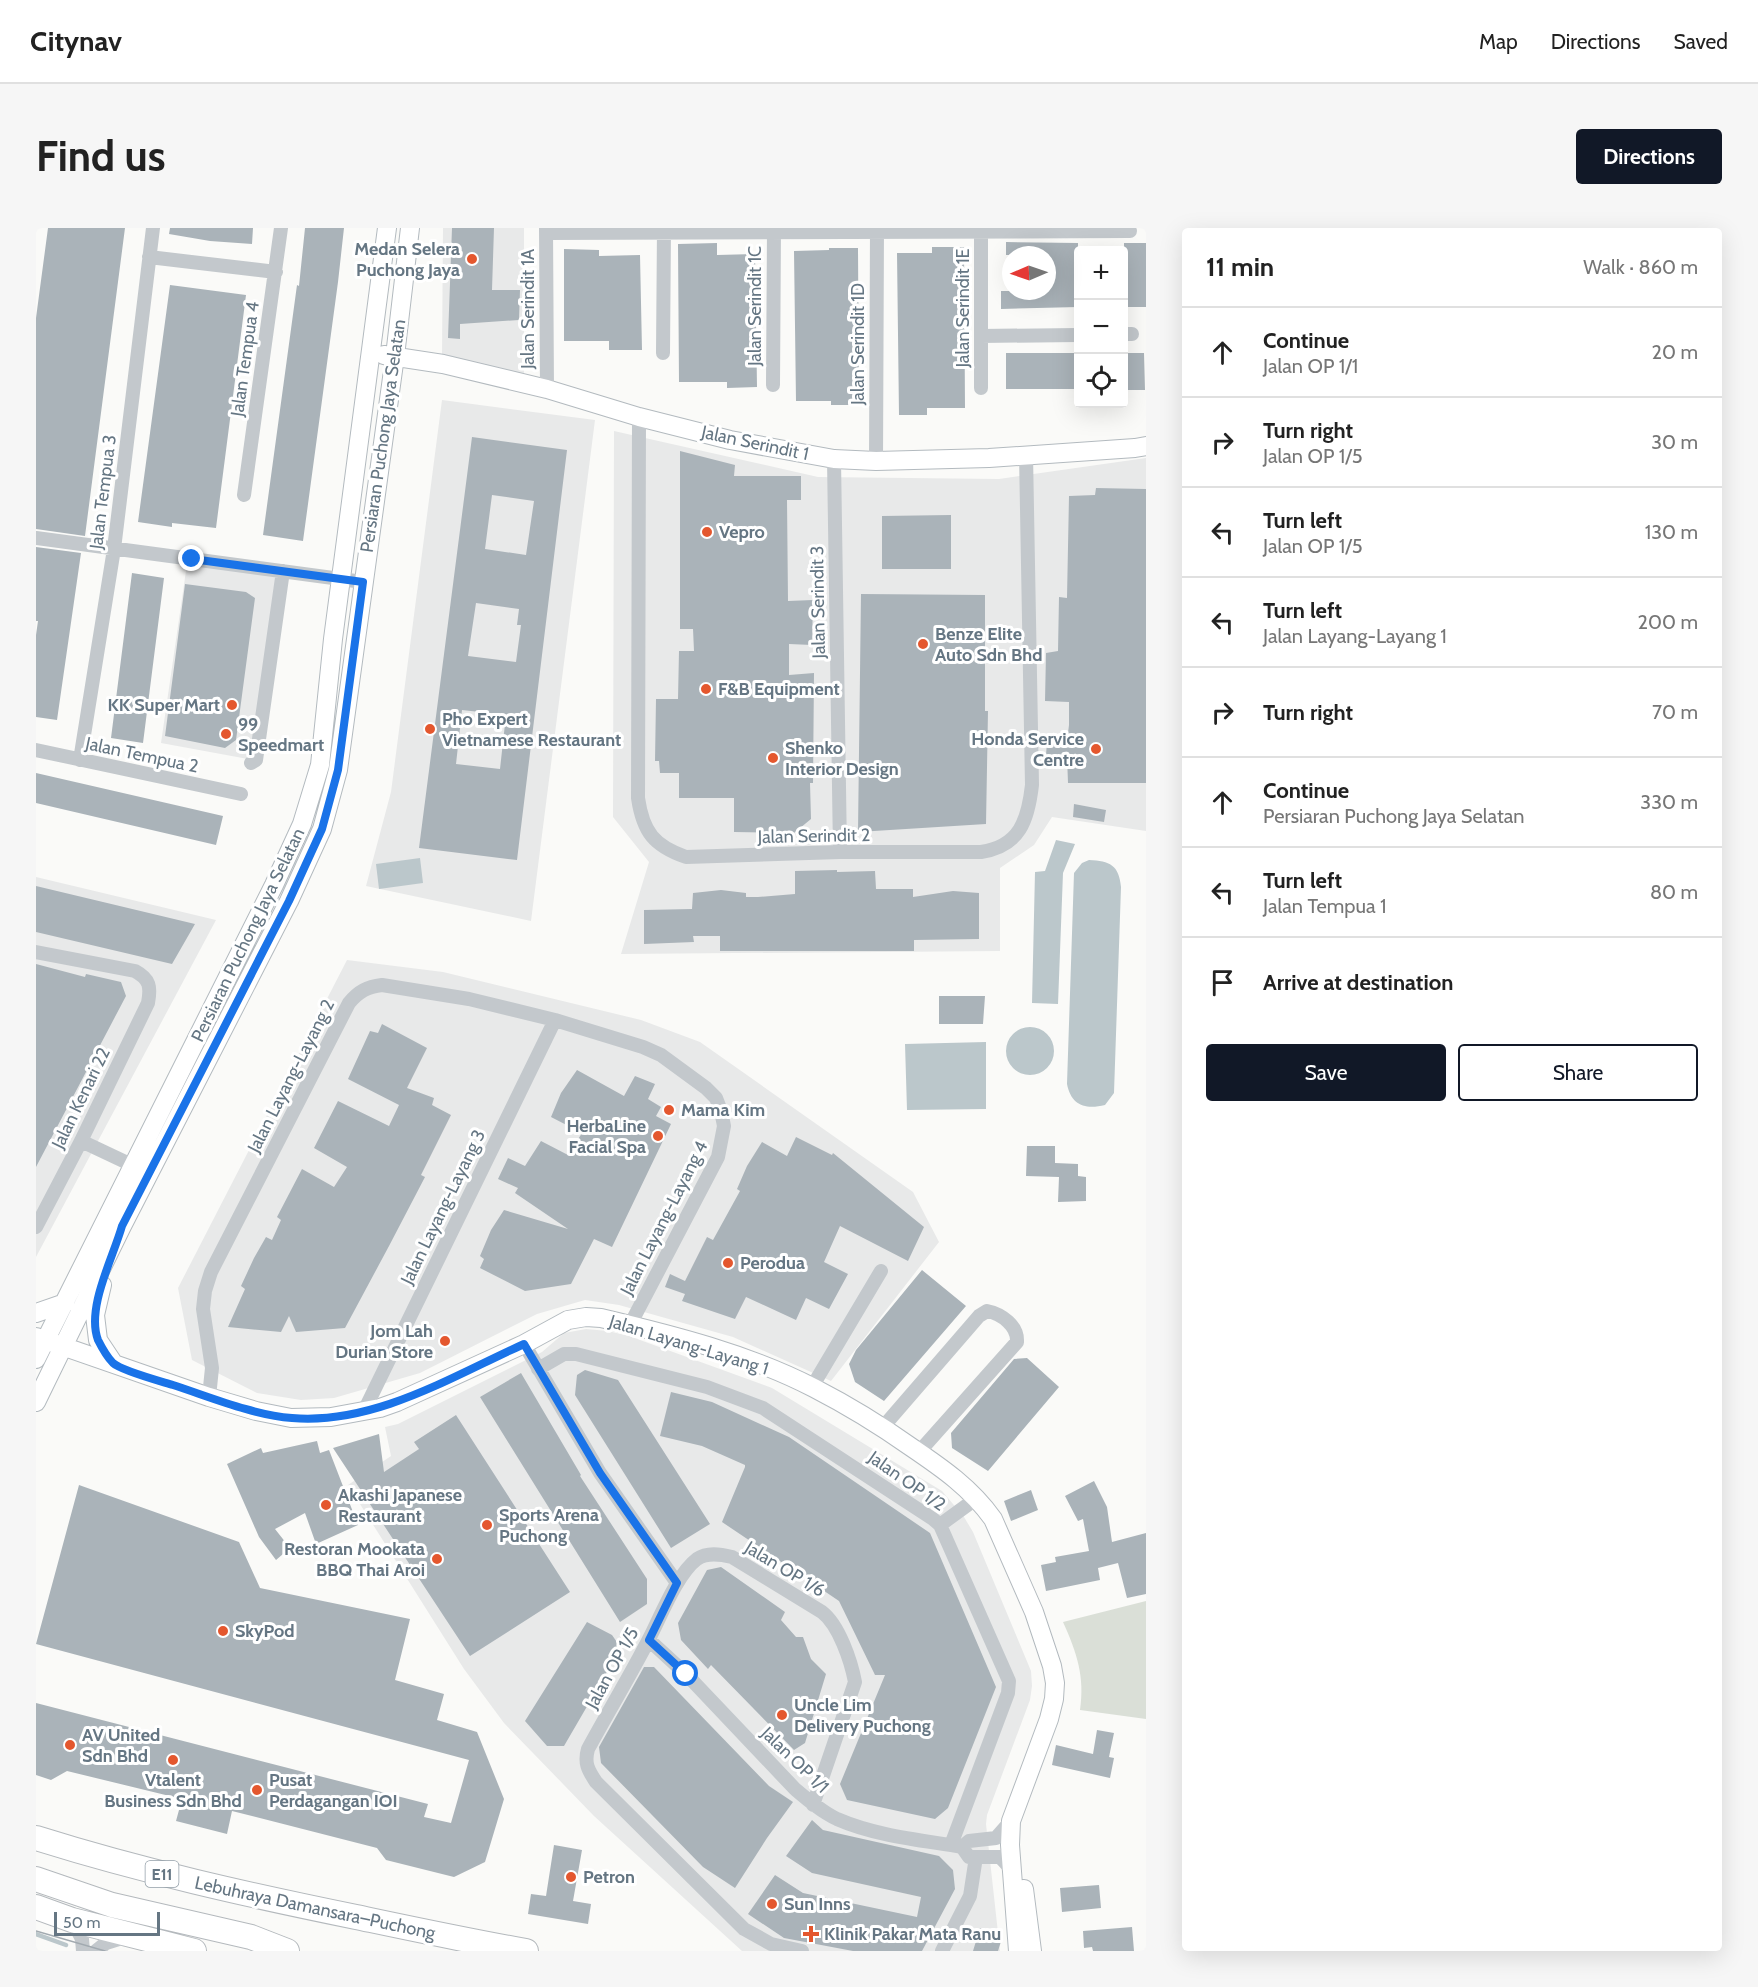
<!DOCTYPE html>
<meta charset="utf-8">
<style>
:root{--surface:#fff;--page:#f6f6f6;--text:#222;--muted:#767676;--line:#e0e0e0;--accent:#111827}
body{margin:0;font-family:Cabin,sans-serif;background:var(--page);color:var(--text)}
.controls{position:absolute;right:18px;top:18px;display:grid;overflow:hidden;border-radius:6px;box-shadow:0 6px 24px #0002}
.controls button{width:54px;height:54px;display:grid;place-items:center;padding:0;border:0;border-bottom:2px solid var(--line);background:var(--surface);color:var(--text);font:30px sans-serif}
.compass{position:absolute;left:966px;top:18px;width:54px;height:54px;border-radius:50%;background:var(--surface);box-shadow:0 6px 24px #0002;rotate:268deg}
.scale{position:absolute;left:18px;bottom:15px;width:106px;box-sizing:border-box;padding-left:6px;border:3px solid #657683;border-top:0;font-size:16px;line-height:21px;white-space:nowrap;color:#657683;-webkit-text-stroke:4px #fff;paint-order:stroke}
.stop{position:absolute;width:18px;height:18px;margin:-14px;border:4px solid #1a73e8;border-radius:50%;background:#fff}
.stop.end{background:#1a73e8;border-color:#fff;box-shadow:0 2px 6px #0008}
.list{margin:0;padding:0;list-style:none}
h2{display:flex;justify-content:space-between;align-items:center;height:78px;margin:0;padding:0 24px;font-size:26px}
h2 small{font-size:20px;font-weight:400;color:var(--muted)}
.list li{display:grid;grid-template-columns:39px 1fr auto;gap:18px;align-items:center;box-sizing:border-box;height:90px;padding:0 24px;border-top:2px solid var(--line)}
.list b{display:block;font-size:22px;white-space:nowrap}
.list p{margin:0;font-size:20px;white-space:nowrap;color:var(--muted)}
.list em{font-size:20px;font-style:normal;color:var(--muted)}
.actions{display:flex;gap:12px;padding:18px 24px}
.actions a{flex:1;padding:14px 0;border:2px solid var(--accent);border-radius:6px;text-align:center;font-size:21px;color:var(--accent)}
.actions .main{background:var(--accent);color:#fff}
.icon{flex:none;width:33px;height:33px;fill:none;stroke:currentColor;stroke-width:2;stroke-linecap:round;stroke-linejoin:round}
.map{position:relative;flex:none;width:1110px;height:1723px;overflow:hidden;border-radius:6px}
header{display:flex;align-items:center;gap:36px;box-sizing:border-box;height:84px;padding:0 30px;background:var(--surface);border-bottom:2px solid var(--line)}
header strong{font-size:28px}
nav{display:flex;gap:33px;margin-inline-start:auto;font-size:21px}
.intro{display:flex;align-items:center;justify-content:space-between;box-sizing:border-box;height:144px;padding:0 36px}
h1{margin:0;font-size:42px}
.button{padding:15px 27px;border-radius:6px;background:var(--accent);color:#fff;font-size:21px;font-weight:700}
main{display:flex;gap:36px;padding:0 36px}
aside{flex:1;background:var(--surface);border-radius:6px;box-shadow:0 6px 24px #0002}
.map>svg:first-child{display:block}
.built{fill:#e8e9e9}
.green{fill:#dadfd7}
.water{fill:#bbc7cb}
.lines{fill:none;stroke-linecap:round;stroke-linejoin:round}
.stream{stroke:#bbc7cb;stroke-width:4.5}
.building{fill:#aab3b9;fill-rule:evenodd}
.secondary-casing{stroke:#b3babf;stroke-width:20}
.highway-casing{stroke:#b4b9bd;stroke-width:26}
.street{stroke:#c3c8cc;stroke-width:14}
.secondary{stroke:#fff;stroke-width:18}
.highway{stroke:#fff;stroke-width:24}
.tram{stroke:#a2aab0;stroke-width:1.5}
.route{stroke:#1a73e8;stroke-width:8}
.poi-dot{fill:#e4572e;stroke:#fff;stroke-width:2}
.labels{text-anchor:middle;stroke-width:6;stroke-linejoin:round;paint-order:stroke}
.shield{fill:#fff;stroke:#939fa8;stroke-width:1.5}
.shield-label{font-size:16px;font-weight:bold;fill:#657683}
.poi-label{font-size:18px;font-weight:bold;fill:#657683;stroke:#fff;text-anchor:start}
.street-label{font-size:18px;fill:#657683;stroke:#fff}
</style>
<header>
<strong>Citynav</strong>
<nav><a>Map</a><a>Directions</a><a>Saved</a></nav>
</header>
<div class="intro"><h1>Find us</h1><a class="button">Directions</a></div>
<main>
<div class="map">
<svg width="1110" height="1723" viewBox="0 0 1110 1723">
<rect width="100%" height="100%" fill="#fafaf8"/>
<!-- built -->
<path class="built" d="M407 0H488V147L406 128Z
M406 172 559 192 495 693 330 658 355 564Z
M578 203 782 249 963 251 1110 230V603L1016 589 998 617 964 640V723L585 726 613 634 577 589Z
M151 336 241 348 215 529 212 531 125 515Z
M0 649 180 692 0 1029Z
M311 732 407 744 605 792 664 814 877 964 903 1014 795 1153 697 1109 583 1077 549 1072 501 1086 384 1145 298 1170 265 1172 221 1165 156 1132 142 1060Z
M550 1101 572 1103 593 1108 736 1160 906 1263 928 1289 937 1304 995 1443 996 1458 994 1472 951 1587 950 1596 964 1723H706L558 1588 468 1495 428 1441 312 1257 355 1228 349 1199 362 1196 506 1124 528 1105Z"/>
<!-- green -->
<path class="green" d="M1110 1373V1491L1044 1482C1049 1449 1041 1425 1027 1394Z"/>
<!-- water -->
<path class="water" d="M1020 612 1039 616 1027 645 1022 776 996 775 999 644 1009 643Z
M384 630 387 655 343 661 340 636Z
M1053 632C1074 633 1083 637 1085 659L1078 865 1069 877C1049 882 1035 877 1031 856L1038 645 1046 635Z
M970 823a24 24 0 1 1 48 0a24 24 0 1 1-48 0Z
M950 814V881L871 882 869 816Z"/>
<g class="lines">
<!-- stream -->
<path class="stream" d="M0 1706 30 1717"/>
</g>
<!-- building -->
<path class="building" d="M12 0H89L49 308 0 301V90Z
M134 0H217L216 16 174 13 133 6Z
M269 0H308L302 54 267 313 227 307 261 57 263 58Z
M416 0H458L456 62H484L483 92 424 96V111L412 110Z
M970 14 1042 15V79L965 81V63H1011V27H970Z
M681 15V27L719 26 721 159 691 160V154H643L642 16Z
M1088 15H1110V79H1088Z
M896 19H928L929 180H891V187H863L861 25H896Z
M793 20H822L823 177H795V173H760L758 23 793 22Z
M528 21 563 22V28L604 27 606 122H573V113H528Z
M134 57 210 67 180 300 136 295V299L102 294Z
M970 125H1042V161H970Z
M1088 125H1108L1109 162H1088Z
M436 209 531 222 481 632 383 620ZM456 267 498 273 490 327 449 321ZM440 375 483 381 481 397H485L480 434 432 428ZM426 482 470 487 464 541 420 536Z
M644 223 699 237 698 248H765V272H751L752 373 777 372 776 417 753 416V447L778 445 777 555H774L775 591 758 605 698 604V570H643V545H624L623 533H619L620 471H642L643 423H658L657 401H644Z
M1060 260 1110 261V555H1032L1031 528 1010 527 1011 514 1031 513 1033 497V474L1009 473 1010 425 1022 423 1023 369 1031 370 1033 268 1059 267Z
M915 287V341H846V288Z
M0 319 45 325 21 492 0 489V407L2 393H0Z
M96 345 128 350 107 515 75 510Z
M149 356 210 364 219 370 200 512 189 520 129 508Z
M825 366 949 367V483H952L950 596 822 604Z
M0 545 187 588 180 617 0 575Z
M1038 576 1070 582 1068 594 1037 589Z
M801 642V644L839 643 840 661H877V669L917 663 943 665V711L878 712V723H684V708H657L658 714 608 716V682L656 681 657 665 685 662 710 665V669H722L759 666V643Z
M0 658 159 696 136 736 0 704Z
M0 736 49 749 50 746 85 754 90 768 0 939Z
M903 768H949L947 796H903Z
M346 796 391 820 371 860 398 870 396 877 415 887 385 947 389 949 353 1018 309 1100 260 1104 253 1088 245 1104 192 1099 209 1061 205 1058 218 1030 230 1009 236 1012 245 992 241 989 266 941 298 959 311 939 278 920 302 873 353 898 363 877 312 851 334 803 342 805Z
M541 842 588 868 599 848 619 856 612 871 625 879 620 888 635 896 576 1019 558 1011 535 1056 489 1063 444 1040 448 1031 444 1028 455 1002 468 982 532 1001 479 965 482 960 462 951 472 930 489 938 505 913 532 927 546 905 515 889 525 865Z
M760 909 796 927 797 925 888 999 872 1033 804 998 788 1034 812 1046 793 1081 770 1070 760 1092 710 1069 699 1091 646 1073 649 1066 629 1059 634 1046 649 1053 671 1009 677 1012 704 963 701 961 711 938 726 914 751 928Z
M991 918H1019V935L1042 936V948L1050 949V973L1022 974 1023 949 990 948Z
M886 1042 930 1078 848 1173 819 1154 813 1136 820 1122Z
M991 1130 1023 1159 952 1243 916 1220 915 1205 978 1131Z
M549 1142 582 1152 674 1296 635 1320 539 1167 541 1147Z
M485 1145 545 1247 544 1248 611 1351V1376L584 1394 444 1169Z
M635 1164 676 1174 753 1209 894 1305 960 1459 912 1580 899 1591 811 1572 804 1556 849 1447H839L803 1373 686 1294 709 1239V1237L666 1218 624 1208Z
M420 1187 534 1364 434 1428 297 1220 343 1206 348 1244 383 1221 378 1214Z
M281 1213 284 1225 293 1222 322 1297 280 1316 269 1285 239 1301 254 1320 240 1332 223 1309 191 1236 225 1220 227 1225Z
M1058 1253 1071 1279 1076 1314 1110 1305V1366L1091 1370 1082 1335 1062 1340 1064 1352 1010 1363 1005 1337 1020 1334 1019 1329 1053 1323 1047 1291 1042 1293 1029 1268Z
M43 1257 203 1314 224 1360 374 1391 359 1452 408 1466 401 1492 441 1504 468 1571 449 1634 418 1649 350 1632 341 1620 196 1583 191 1606 140 1593 146 1571 31 1543 15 1552 0 1547V1475L392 1576 388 1589 415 1595 433 1532 0 1416Z
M995 1262 1002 1282 975 1293 968 1273Z
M685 1339 749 1384 745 1392 760 1409H767L775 1431 790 1446 769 1515 758 1522 675 1437 672 1441 645 1412 642 1395 671 1342Z
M551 1394 576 1407 585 1420 528 1518H511L489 1493Z
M608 1439H618L733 1558 757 1574 731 1610 699 1660 667 1639 565 1535 563 1519Z
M1061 1502 1078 1505 1073 1529 1078 1530 1074 1550 1016 1537 1020 1517 1057 1526Z
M776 1592 787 1602 903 1628 917 1642 919 1661 886 1723H817L748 1710 712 1686 739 1647 767 1665 881 1689 885 1669 776 1645 750 1628Z
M518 1617 546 1622 537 1673 555 1676 552 1696 492 1686 495 1666 510 1668Z
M1063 1657 1065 1680 1026 1684 1024 1660Z
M1096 1699 1098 1723H1057L1056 1719 1048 1720 1047 1703Z
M944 1700 967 1707 962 1723H937Z"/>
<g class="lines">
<!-- secondary casing -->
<g class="secondary-casing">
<path id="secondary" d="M348 127 407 136 511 161 603 189 694 212 798 231 840 233 953 230 1099 220 1110 218
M66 1057 59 1087 62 1112 78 1136
M0 1085 29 1075
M0 1109 173 1169 220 1183 255 1190 295 1189 344 1180 361 1174 488 1116 532 1092 550 1089 565 1090C637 1107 712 1126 778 1160 811 1177 844 1197 875 1219 906 1240 935 1260 957 1291L998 1384 1016 1438 1019 1455 1018 1471 1013 1491 975 1593 974 1617 982 1723
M0 1131 238 657 266 596 284 537 297 411 351 0
M0 1174 86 998 253 673 286 601 302 542 359 128 374 0
M988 1661 996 1723"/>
</g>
<!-- highway casing -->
<g class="highway-casing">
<path id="highway" d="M0 1610C105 1643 212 1667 320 1689 377 1701 433 1713 490 1723
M0 1651 76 1677 215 1709 251 1723
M0 1679 36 1692 158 1723"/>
</g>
<!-- street -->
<path class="street" d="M510 0 511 161
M510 5 1094 3
M113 29 240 44
M1088 106H1096
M945 108 1042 107
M627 125 628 0
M737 157 738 0
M945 160V0
M603 189 602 570C607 604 618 618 650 629L804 624H945C984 618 992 592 996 557L990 226
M798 231 804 624
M840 233 841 0
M208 267 245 0
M0 310 327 354
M0 522 205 566
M44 532 78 321 117 0
M215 535 220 532 247 343
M0 724 99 743C114 751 115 759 112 775L45 913 0 999
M45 913 98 938
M488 1116 564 1245 641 1355
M502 1141 528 1126H540L671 1159 727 1180 897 1291 904 1297 973 1453 972 1465 915 1617
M776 1159 845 1043
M173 1169 176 1140 167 1081 169 1063 175 1044 313 775C323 763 331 759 346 757L433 771 519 792 607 819 625 827 670 860 680 870 685 883 688 898 682 929 594 1097
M328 1183 519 792
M847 1199 943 1088 951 1083C966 1086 982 1098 981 1114L883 1224
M904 1297 941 1270
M613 1412 650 1446 759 1561C772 1572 786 1584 801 1591 840 1608 885 1612 926 1619L933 1629H964L976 1642
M926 1619 933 1613 960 1610 975 1593
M36 1692 46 1711 47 1723
M60 1723 70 1715 89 1709
M766 1723 735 1716 708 1701 560 1554C552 1542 548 1535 552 1521 572 1484 594 1448 613 1411 625 1388 641 1346 661 1331 671 1324 684 1326 696 1329L786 1384C803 1397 815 1433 819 1454L777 1577
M906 1723 934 1668 940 1629"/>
<!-- secondary -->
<use href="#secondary" class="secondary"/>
<!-- highway -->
<use href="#highway" class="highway"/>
<!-- tram -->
<path class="tram" d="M0 1703 69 1723"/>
</g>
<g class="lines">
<!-- route -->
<path class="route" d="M156 331 327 354 302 542 286 601 253 673 86 998C77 1030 50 1080 62 1112 65 1118 72 1130 77 1135 86 1143 124 1153 137 1157 174 1169 217 1187 256 1190 338 1197 415 1149 488 1116L564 1245 641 1355 613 1412 650 1446"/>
</g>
<!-- markers -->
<g class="poi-dot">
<circle cx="436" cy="31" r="6"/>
<circle cx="671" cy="304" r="6"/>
<circle cx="887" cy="416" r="6"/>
<circle cx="670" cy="461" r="6"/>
<circle cx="196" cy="477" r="6"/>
<circle cx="394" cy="501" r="6"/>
<circle cx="190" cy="506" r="6"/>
<circle cx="1060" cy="521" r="6"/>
<circle cx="737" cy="530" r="6"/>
<circle cx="633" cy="882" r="6"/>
<circle cx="622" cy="908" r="6"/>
<circle cx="692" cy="1035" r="6"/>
<circle cx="409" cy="1113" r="6"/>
<circle cx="290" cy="1277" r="6"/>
<circle cx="451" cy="1297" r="6"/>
<circle cx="401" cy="1331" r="6"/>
<circle cx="187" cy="1403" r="6"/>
<circle cx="746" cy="1487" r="6"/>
<circle cx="34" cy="1517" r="6"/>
<circle cx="137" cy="1532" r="6"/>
<circle cx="221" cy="1562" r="6"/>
<circle cx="535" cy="1649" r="6"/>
<circle cx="736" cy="1676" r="6"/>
<path d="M772 1697h6v6h6v6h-6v6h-6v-6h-6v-6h6z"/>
</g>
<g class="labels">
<!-- shield labels -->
<rect class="shield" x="109.5" y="1633" width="33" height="26" rx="4.5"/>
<g class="shield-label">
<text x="126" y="1652">E11</text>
</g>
<!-- poi labels -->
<g class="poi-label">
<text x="424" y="27" text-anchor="end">Medan Selera<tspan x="424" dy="21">Puchong Jaya</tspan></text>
<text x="683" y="310">Vepro</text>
<text x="899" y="412">Benze Elite<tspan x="899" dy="21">Auto Sdn Bhd</tspan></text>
<text x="682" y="467">F&amp;B Equipment</text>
<text x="184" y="483" text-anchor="end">KK Super Mart</text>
<text x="406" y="497">Pho Expert<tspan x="406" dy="21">Vietnamese Restaurant</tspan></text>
<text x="202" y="502">99<tspan x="202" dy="21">Speedmart</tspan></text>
<text x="1048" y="517" text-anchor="end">Honda Service<tspan x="1048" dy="21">Centre</tspan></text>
<text x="749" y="526">Shenko<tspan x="749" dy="21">Interior Design</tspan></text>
<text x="645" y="888">Mama Kim</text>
<text x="610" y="904" text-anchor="end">HerbaLine<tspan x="610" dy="21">Facial Spa</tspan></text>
<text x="704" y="1041">Perodua</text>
<text x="397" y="1109" text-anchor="end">Jom Lah<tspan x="397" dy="21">Durian Store</tspan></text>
<text x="302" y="1273">Akashi Japanese<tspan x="302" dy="21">Restaurant</tspan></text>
<text x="463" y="1293">Sports Arena<tspan x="463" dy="21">Puchong</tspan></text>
<text x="389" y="1327" text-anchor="end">Restoran Mookata<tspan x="389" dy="21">BBQ Thai Aroi</tspan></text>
<text x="199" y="1409">SkyPod</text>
<text x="758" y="1483">Uncle Lim<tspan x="758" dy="21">Delivery Puchong</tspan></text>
<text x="46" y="1513">AV United<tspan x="46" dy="21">Sdn Bhd</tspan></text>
<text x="137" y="1558" text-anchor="middle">Vtalent<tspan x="137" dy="21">Business Sdn Bhd</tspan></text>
<text x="233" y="1558">Pusat<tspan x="233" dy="21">Perdagangan IOI</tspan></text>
<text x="547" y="1655">Petron</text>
<text x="748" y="1682">Sun Inns</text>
<text x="788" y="1712">Klinik Pakar Mata Ranu</text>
</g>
<!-- street labels -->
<g class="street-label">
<text transform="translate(719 78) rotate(-90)" y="6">Jalan Serindit 1C</text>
<text transform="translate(927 80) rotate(-90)" y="6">Jalan Serindit 1E</text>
<text transform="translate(492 81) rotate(-90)" y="6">Jalan Serindit 1A</text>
<text transform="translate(822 116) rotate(-90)" y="6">Jalan Serindit 1D</text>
<text transform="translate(209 131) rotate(-82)" y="6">Jalan Tempua 4</text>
<text transform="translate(347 208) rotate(-82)" y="6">Persiaran Puchong Jaya Selatan</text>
<text transform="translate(719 215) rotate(12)" y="6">Jalan Serindit 1</text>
<text transform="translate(67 264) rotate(-83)" y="6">Jalan Tempua 3</text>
<text transform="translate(782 374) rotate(-91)" y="6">Jalan Serindit 3</text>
<text transform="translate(106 527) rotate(12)" y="6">Jalan Tempua 2</text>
<text transform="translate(778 608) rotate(-1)" y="6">Jalan Serindit 2</text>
<text transform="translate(212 707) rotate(-64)" y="6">Persiaran Puchong Jaya Selatan</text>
<text transform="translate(255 848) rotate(-63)" y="6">Jalan Layang-Layang 2</text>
<text transform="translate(45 870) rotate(-64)" y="6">Jalan Kenari 22</text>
<text transform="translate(407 979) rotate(-64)" y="6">Jalan Layang-Layang 3</text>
<text transform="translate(628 990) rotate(-63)" y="6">Jalan Layang-Layang 4</text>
<text transform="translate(653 1117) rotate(17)" y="6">Jalan Layang-Layang 1</text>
<text transform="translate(871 1253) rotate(35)" y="6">Jalan OP 1/2</text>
<text transform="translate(749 1341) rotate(31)" y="6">Jalan OP 1/6</text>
<text transform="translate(576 1440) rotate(-61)" y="6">Jalan OP 1/5</text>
<text transform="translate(759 1532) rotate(44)" y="6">Jalan OP 1/1</text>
<text transform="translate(279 1680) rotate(12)" y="6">Lebuhraya Damansara–Puchong</text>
</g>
</g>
</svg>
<div class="controls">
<button>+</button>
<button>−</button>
<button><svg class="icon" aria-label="locate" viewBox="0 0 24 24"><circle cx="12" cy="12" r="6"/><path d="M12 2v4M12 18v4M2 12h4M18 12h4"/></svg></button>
</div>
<svg class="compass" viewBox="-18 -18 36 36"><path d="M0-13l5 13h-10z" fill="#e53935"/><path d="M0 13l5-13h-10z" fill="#767676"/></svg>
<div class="scale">50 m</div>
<div class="stop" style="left:650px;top:1446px"></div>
<div class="stop end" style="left:156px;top:331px"></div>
</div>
<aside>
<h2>11 min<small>Walk · 860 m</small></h2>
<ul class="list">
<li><svg class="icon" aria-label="ahead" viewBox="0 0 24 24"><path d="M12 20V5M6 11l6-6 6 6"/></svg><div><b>Continue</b><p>Jalan OP 1/1</p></div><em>20 m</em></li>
<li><svg class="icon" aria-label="right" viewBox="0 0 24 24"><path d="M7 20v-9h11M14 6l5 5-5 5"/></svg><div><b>Turn right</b><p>Jalan OP 1/5</p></div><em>30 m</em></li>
<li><svg class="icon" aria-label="left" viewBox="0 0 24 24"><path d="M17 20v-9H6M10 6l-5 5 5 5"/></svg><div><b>Turn left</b><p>Jalan OP 1/5</p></div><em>130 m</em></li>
<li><svg class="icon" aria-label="left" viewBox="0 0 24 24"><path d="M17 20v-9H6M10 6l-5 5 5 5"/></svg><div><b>Turn left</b><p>Jalan Layang-Layang 1</p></div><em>200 m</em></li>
<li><svg class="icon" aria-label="right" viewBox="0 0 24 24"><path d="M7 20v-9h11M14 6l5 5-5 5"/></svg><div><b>Turn right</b></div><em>70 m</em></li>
<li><svg class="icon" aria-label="ahead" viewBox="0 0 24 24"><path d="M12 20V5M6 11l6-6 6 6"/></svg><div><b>Continue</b><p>Persiaran Puchong Jaya Selatan</p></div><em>330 m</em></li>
<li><svg class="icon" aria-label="left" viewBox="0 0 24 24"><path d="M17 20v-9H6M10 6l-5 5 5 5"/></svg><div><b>Turn left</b><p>Jalan Tempua 1</p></div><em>80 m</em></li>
<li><svg class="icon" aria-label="arrive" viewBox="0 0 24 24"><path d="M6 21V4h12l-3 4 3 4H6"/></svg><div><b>Arrive at destination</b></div></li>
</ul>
<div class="actions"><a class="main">Save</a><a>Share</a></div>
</aside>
</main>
